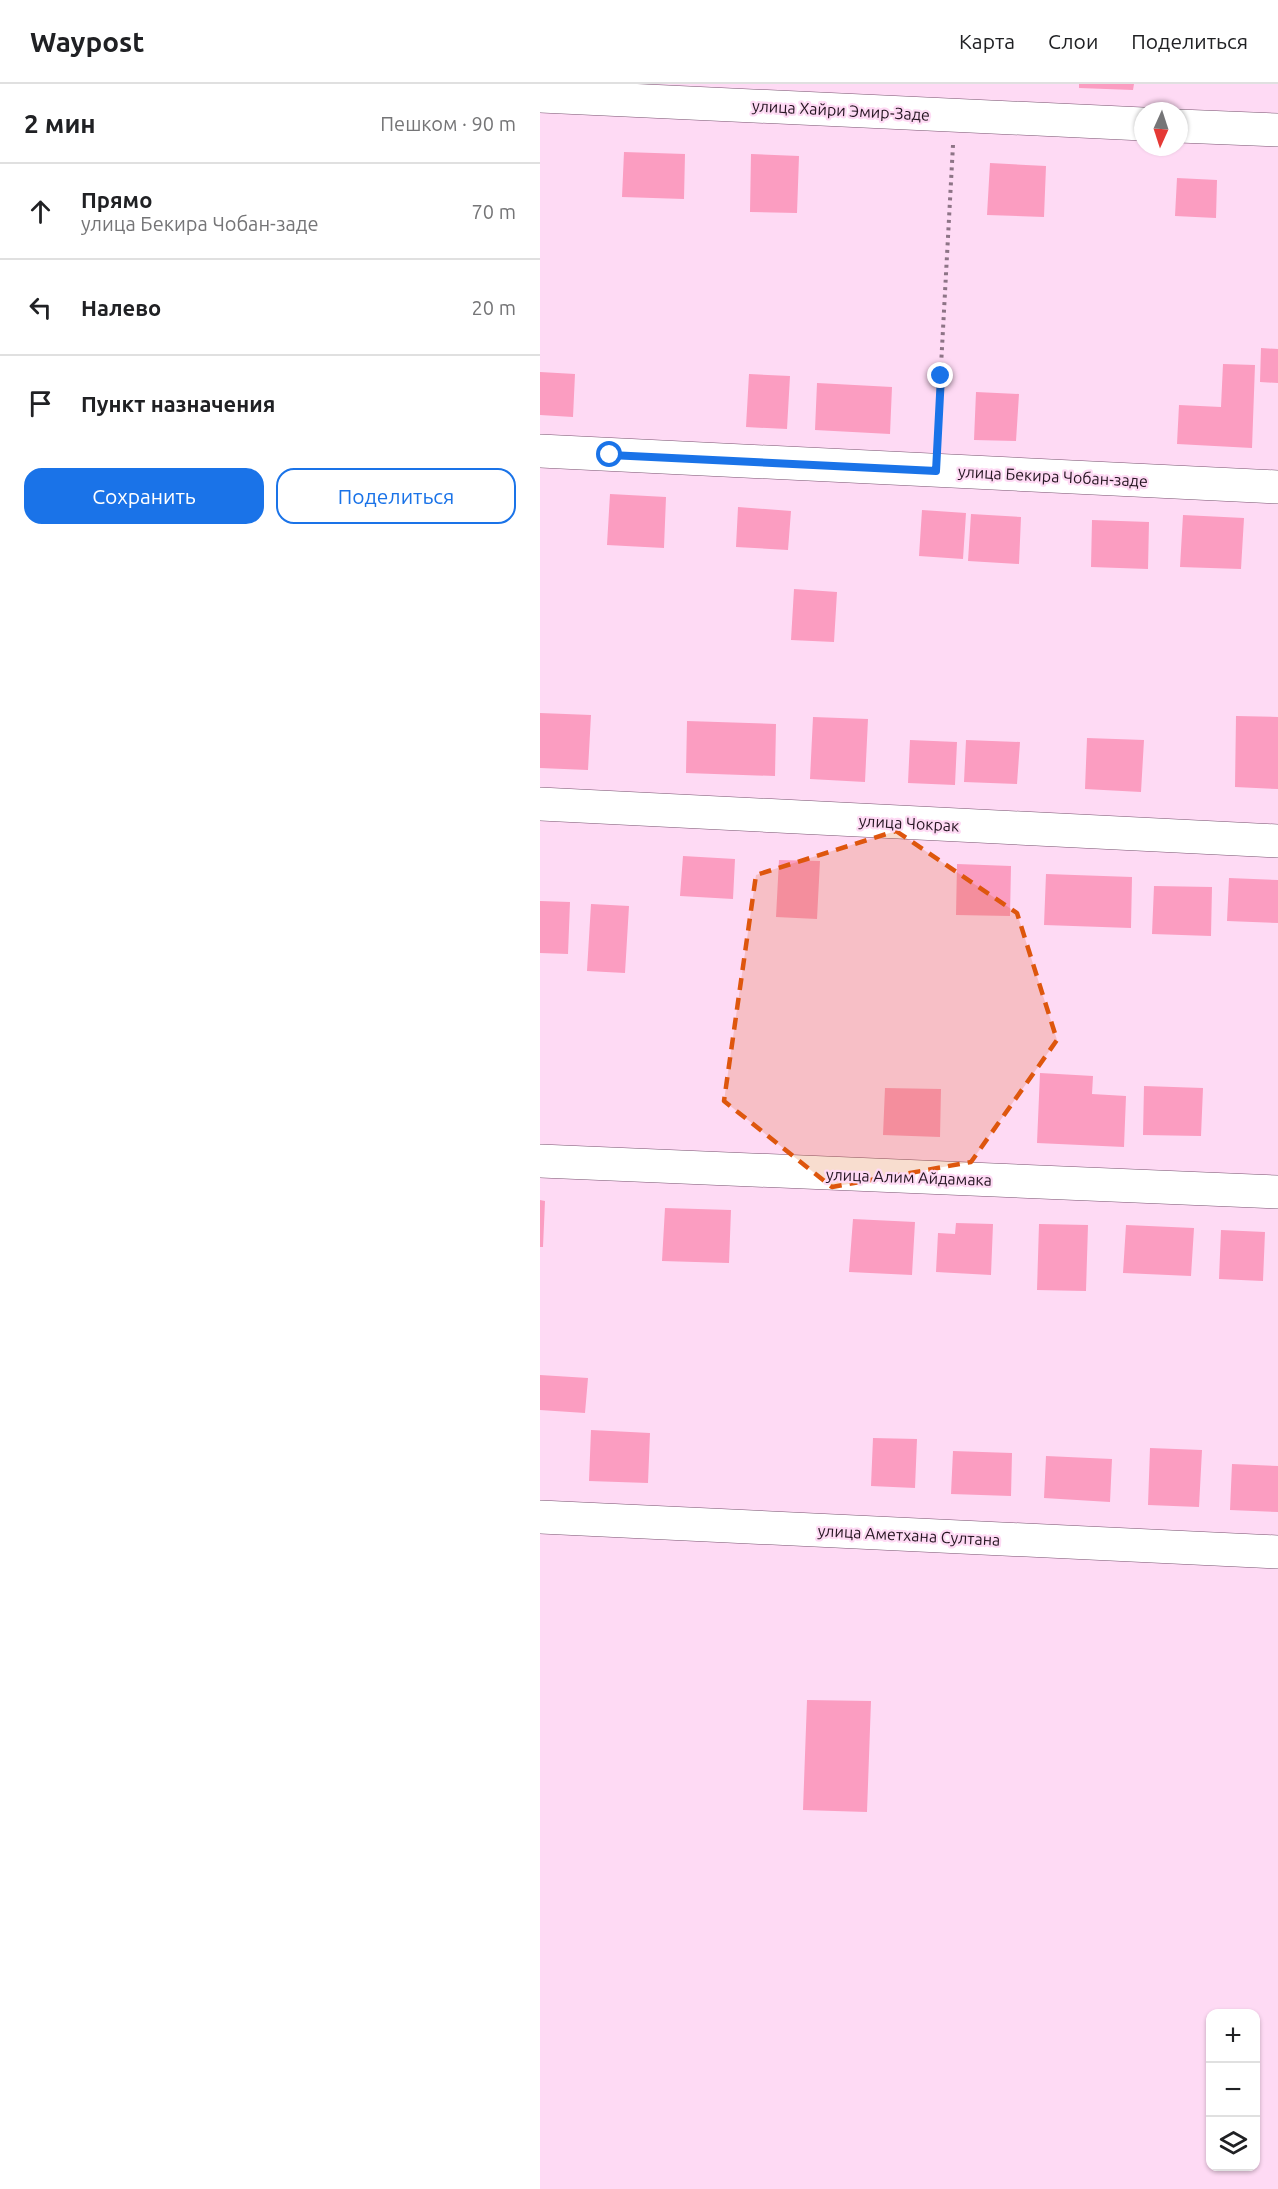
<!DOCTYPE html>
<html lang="ru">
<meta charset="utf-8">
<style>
:root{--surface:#fff;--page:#f2f2f2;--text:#202124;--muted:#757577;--line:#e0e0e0;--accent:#1a73e8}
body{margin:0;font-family:Ubuntu,sans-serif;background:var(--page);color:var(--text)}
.controls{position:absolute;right:18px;bottom:18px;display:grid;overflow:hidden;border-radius:12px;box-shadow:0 2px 4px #0004}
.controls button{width:54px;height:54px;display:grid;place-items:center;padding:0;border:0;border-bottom:2px solid var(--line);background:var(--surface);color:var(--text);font:30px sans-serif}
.compass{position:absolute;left:594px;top:18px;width:54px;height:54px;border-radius:50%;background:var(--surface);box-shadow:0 2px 4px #0004;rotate:183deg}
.stop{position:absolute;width:18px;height:18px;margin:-14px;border:4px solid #1a73e8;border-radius:50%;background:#fff}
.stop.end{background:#1a73e8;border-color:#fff;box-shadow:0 2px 6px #0008}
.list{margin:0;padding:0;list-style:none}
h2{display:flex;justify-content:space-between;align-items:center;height:78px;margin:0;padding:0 24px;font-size:26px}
h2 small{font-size:20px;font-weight:400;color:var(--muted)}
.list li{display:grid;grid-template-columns:39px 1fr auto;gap:18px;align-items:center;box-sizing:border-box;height:96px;padding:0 24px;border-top:2px solid var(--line)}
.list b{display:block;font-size:22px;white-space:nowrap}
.list p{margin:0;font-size:20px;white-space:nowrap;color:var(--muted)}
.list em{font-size:20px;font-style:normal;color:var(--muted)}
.actions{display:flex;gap:12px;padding:18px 24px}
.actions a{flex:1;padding:14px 0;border:2px solid var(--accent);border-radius:18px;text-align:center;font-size:21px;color:var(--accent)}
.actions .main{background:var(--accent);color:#fff}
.icon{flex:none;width:33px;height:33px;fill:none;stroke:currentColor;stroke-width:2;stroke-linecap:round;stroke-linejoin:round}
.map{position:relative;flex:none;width:738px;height:2105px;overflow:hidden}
header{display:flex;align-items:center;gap:36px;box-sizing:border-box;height:84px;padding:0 30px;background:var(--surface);border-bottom:2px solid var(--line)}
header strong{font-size:28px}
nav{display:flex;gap:33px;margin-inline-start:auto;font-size:21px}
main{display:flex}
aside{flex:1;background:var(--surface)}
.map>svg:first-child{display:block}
.building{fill:#fb9dc1}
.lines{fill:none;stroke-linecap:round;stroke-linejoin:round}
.minor-casing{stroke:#795370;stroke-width:34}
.path{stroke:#8d7486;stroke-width:4;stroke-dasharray:3 4.5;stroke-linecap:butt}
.minor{stroke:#fff;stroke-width:33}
.route{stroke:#1a73e8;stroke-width:8}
.marked{fill:#de560d;fill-opacity:0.2;stroke:#de560d;stroke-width:4.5;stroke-dasharray:12 8;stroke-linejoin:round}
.labels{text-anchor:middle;stroke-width:4.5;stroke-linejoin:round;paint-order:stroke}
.street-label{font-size:16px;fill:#251521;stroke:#fedaf4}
</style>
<header>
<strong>Waypost</strong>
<nav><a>Карта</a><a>Слои</a><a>Поделиться</a></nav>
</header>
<main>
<aside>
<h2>2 мин<small>Пешком · 90 m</small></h2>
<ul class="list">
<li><svg class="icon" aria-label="ahead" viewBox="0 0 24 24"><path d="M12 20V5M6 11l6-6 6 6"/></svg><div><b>Прямо</b><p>улица Бекира Чобан-заде</p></div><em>70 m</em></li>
<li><svg class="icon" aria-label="left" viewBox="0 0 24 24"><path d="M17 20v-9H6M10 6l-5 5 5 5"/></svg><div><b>Налево</b></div><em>20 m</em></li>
<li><svg class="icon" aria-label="arrive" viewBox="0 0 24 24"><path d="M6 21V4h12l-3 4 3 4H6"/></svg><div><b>Пункт назначения</b></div></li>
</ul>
<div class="actions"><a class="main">Сохранить</a><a>Поделиться</a></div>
</aside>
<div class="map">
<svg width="738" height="2105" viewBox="0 0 738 2105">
<rect width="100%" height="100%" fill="#fedaf4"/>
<!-- building -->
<path class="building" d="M539 0H594L593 6 539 4Z
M84 68 145 70 144 115 82 113Z
M211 70 259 72 257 129 210 128Z
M450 79 506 82 504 133 447 131Z
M637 94 677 96 676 134 635 132Z
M721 264 738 265V299L720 298Z
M683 280 715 281 712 364 637 360 639 321 681 323Z
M0 288 35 290 33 333 0 331Z
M209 290 250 292 247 345 206 343Z
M277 299 352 303 350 350 275 346Z
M436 308 479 310 476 357 434 356Z
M70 410 126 413 124 464 67 461Z
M198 423 251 427 248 466 196 463Z
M382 426 426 429 423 475 379 472Z
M431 430 481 433 479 480 428 477Z
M643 431 704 434 701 485 640 483Z
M552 436 609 438 608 485 551 483Z
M254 505 297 508 294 558 251 556Z
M0 629 51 631 48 686 0 684Z
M696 632 738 633V705L695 703Z
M273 633 328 635 325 698 270 695Z
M147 637 236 640 235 692 146 689Z
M547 654 604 656 601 708 545 705Z
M370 656 417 658 415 701 368 699Z
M426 656 480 658 477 700 424 698Z
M143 772 195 775 193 815 140 812Z
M239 776 280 777 277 835 236 833Z
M417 780 471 782 470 832 416 831Z
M506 790 592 793 591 844 504 841Z
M689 794 738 796V839L687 837Z
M614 802 672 803 671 852 612 850Z
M0 817 30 818 28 870 0 869Z
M51 820 89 822 85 889 47 887Z
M500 989 553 992 552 1010 586 1012 584 1063 497 1059Z
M604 1002 663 1004 661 1052 603 1051Z
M345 1004 401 1005 400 1053 343 1051Z
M0 1116 5 1117 3 1163H0Z
M125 1124 191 1126 189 1179 122 1177Z
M313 1135 375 1138 372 1191 309 1188Z
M416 1139 453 1140 451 1191 396 1188 398 1149 415 1150Z
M499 1140 548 1141 546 1207 497 1206Z
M586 1141 654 1144 651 1192 583 1189Z
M681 1146 725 1148 723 1197 679 1195Z
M0 1291 48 1294 45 1329 0 1326Z
M51 1346 110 1349 108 1399 49 1397Z
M333 1354 377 1355 375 1404 331 1402Z
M610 1364 662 1366 659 1423 608 1421Z
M413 1367 472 1369 471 1412 411 1410Z
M506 1372 572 1375 570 1418 504 1414Z
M692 1380 738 1382V1428L690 1426Z
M267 1616 331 1617 327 1728 263 1726Z"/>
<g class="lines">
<!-- minor casing -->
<g class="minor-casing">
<path id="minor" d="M0 12 603 40
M639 42 738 46
M0 367 738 403
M0 720 738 757
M0 1077 738 1108
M0 1433 738 1468"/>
</g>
<!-- path -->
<path class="path" d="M397 356 413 61"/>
<!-- minor -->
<use href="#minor" class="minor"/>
</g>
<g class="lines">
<!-- route -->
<path class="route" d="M70 371 396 387 401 292"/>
</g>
<!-- marked area -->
<path class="marked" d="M356 747 477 829 517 956 431 1078 292 1103 184 1017 216 791Z"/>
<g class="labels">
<!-- street labels -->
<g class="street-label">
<text transform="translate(301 26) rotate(3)" y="6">улица Хайри Эмир-Заде</text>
<text transform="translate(513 392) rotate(3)" y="6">улица Бекира Чобан-заде</text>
<text transform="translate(369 739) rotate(3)" y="6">улица Чокрак</text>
<text transform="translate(369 1093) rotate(2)" y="6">улица Алим Айдамака</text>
<text transform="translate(369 1451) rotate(3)" y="6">улица Аметхана Султана</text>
</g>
</g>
</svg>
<div class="controls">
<button>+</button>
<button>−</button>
<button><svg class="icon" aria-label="layers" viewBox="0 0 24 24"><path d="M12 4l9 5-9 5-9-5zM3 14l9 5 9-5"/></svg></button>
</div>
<svg class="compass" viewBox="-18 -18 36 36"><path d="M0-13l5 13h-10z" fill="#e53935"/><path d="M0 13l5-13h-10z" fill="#757577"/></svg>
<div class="stop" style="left:70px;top:371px"></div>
<div class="stop end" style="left:401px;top:292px"></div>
</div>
</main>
